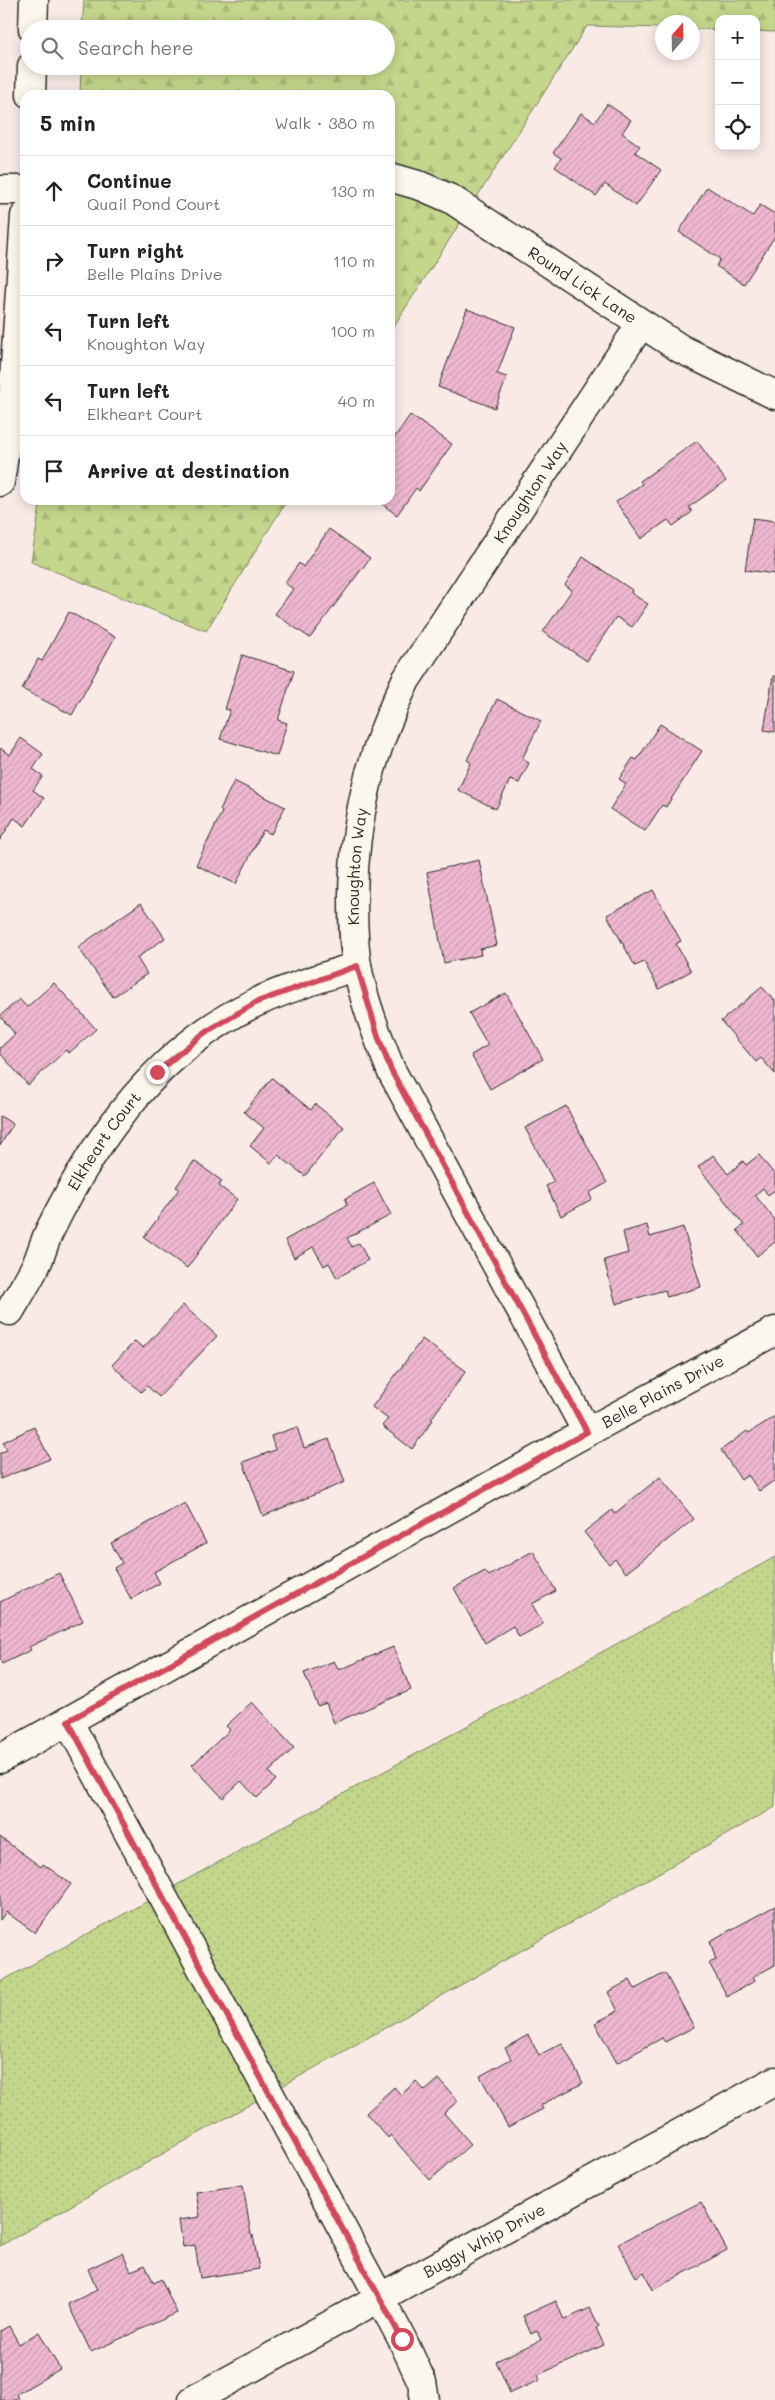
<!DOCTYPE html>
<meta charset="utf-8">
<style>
:root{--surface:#fff;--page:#f6f6f6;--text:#222;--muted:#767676;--line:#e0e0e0}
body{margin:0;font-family:Mali,sans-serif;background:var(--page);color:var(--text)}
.controls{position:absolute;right:15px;top:15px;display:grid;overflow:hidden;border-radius:10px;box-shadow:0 2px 12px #0003}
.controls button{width:45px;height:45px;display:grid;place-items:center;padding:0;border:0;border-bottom:1px solid var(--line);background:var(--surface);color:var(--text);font:25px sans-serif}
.compass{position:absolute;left:655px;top:15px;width:45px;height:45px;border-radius:50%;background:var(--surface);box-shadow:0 2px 12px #0003;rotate:20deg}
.stop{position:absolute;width:15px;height:15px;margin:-11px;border:4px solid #d1495b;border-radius:50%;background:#fff}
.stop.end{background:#d1495b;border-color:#fff;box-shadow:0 1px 5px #0008}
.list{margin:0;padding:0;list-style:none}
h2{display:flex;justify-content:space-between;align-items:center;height:65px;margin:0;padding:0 20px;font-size:21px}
h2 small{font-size:16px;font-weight:400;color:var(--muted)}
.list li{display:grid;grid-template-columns:32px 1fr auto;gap:15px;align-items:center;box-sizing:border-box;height:70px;padding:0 20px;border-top:1px solid var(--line)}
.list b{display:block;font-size:19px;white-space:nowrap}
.list p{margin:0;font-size:16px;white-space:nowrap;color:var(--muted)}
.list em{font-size:16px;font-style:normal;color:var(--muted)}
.icon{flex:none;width:28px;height:28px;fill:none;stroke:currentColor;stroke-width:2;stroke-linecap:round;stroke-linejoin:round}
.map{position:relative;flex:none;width:775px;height:2400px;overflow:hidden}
.search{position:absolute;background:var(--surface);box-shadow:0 2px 12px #0003;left:20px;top:20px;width:375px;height:55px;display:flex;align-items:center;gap:12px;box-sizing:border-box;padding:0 18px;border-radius:28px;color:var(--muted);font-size:19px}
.panel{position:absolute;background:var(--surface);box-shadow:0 2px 12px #0003;left:20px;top:90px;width:375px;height:415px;border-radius:15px}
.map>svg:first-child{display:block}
.grass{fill:url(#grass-dots);stroke:#78805b}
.forest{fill:url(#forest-firs);stroke:#78805b}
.building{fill:url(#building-hatch);stroke:#2b2b2b}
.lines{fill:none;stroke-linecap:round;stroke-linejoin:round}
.minor-casing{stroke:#2b2b2b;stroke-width:31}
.minor{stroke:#fbf7ec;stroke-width:28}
.route{stroke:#d1495b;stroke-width:6}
.labels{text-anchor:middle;stroke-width:4;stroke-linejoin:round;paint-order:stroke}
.street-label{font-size:16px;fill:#2b2b2b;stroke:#fbf7ec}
</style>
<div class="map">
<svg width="775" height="2400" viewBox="0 0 775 2400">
<defs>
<pattern id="grass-dots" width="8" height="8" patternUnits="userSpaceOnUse" patternTransform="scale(1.25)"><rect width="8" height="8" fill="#c4d68b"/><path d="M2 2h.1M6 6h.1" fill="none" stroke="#a9b878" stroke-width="1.8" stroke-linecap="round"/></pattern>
<pattern id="forest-firs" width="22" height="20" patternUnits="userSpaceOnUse" patternTransform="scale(1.25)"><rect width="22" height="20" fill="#c4d68b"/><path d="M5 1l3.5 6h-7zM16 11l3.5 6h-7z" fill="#a9b878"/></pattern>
<pattern id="building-hatch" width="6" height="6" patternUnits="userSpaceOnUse" patternTransform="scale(1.25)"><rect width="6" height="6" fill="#efb8d0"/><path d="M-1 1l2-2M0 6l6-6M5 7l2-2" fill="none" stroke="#cd9eb3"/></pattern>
</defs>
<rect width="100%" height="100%" fill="#f9eae6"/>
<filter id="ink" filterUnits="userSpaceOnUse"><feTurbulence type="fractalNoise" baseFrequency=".02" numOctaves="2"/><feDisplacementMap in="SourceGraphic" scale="10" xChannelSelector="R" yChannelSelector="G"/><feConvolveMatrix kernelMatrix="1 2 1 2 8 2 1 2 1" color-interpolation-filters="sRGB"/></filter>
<g filter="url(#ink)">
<!-- grass -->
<path class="grass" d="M775 1557V1807L0 2246V1982Z"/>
<!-- forest -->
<path class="forest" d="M84 0H775V32L756 31V19H719V30L693 29 692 22H662V28L587 26 390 332V95H80L81 66H386V29H82Z
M41 500H287L206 631 31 562Z"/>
<!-- building -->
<path class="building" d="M607 104 631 120 622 133 640 146 635 152 661 170 636 206 605 184 596 196 555 167 561 158 553 153 581 113 595 122Z
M707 187 753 216 760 205 775 214V236L744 284 716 266 720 259 679 232Z
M467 309 515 327 497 374 507 377 495 408 438 387Z
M410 415 452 444 419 491 416 488 397 515 376 500H390V444Z
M697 441 726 481 689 507 692 512 673 526 668 520 641 539 616 502 642 484 640 481Z
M753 518 775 521V574L745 570Z
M329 529 370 558 310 638 275 614 293 589 285 583 299 563 303 567Z
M583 557 632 590 631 593 648 604 632 627 616 617 587 661 543 632 572 590 565 585Z
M69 612 115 637 72 715 22 689 38 659 42 661Z
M242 655 294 671 278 720 287 723 277 756 220 739 230 710 225 709Z
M773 676H775V732L764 730Z
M497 699 541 721 522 759 529 763 519 783 510 780 496 809 458 790 471 763 467 760Z
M660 724 702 751 666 807 662 805 645 831 610 809 626 784 619 779 633 758 637 760Z
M21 738 43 754 33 769 43 776 33 790 44 798 25 826 14 818 0 840V748L10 755Z
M234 781 285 807 271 834 263 830 236 884 196 865 222 812 220 810Z
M479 860 497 945 480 949 481 955 444 963 427 872Z
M653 890 681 941 676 944 691 971 659 989 644 962 635 966 607 915Z
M141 903 165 938 137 958 147 974 113 997 78 947Z
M54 983 96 1029 69 1053 66 1050 28 1085 0 1053V1048L15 1034 0 1016 19 999 27 1007Z
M762 987 775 1001V1074L761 1058 756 1062 721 1021Z
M506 993 543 1059 490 1089 471 1055 488 1045 469 1013Z
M272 1078 311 1110 315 1104 344 1127 305 1176 278 1155 271 1163 250 1146 264 1128 244 1112Z
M566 1106 607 1183 589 1193 592 1199 561 1216 546 1186 554 1182 525 1128Z
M0 1116 13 1124 0 1146Z
M713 1155 728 1174 743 1161 746 1165 759 1155 775 1175V1190L768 1195 763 1188 755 1195 775 1220V1242L757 1256 737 1230 744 1225 698 1167Z
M194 1161 222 1181 219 1186 237 1199 187 1268 144 1237 179 1189 176 1187Z
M374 1183 391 1215 347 1238 352 1247 359 1243 368 1260 337 1278 329 1263 324 1266 313 1247 294 1258 285 1240 347 1205 345 1199Z
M647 1225 650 1237 683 1227 701 1287 667 1297 665 1290 616 1304 604 1260 628 1253 623 1232Z
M183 1305 217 1336 159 1397 147 1386 141 1392 112 1365 135 1341 143 1348Z
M422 1339 466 1371 431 1419 433 1420 412 1449 382 1426 388 1419 372 1407Z
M775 1416V1480L759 1491 748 1475 741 1480 721 1450 747 1431 749 1433Z
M34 1427 50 1459 0 1479V1453L7 1450 3 1442Z
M297 1427 304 1448 329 1439 345 1482 263 1516 243 1462 275 1450 271 1436Z
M660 1477 694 1519 626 1573 615 1559 609 1564 584 1532 612 1510 614 1514Z
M185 1503 206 1543 154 1572 160 1583 131 1599 114 1568 122 1563 111 1543Z
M533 1551 556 1591 532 1604 543 1624 519 1637 513 1626 485 1643 454 1588 485 1571 489 1576Z
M59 1573 83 1621 29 1647 31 1650 2 1664 0 1660V1602Z
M393 1647 411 1690 334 1723 326 1703 318 1706 304 1673 334 1661 339 1670Z
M252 1702 294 1748 269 1772 276 1780 257 1798 241 1781 223 1798 192 1765 230 1730 226 1726Z
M0 1837 41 1867 43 1864 71 1884 35 1933 6 1912 0 1920Z
M775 1906V1965L753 1977 755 1981 727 1996 709 1963 716 1960 710 1941Z
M665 1973 694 2027 665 2042 662 2038 617 2063 595 2023 618 2011 608 1992 630 1980 635 1989Z
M528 2035 539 2055 562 2043 583 2083 541 2105 543 2109 508 2127 480 2076 511 2059 505 2048Z
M439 2079 458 2101 444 2113 471 2144 430 2180 390 2135 388 2138 366 2113 394 2087 401 2095 416 2081 425 2091Z
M243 2185 251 2235H253L259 2269 200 2278 195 2245 183 2247 179 2220 200 2217 196 2192Z
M701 2202 727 2250 653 2290 644 2272 636 2277 618 2244Z
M122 2253 131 2271 145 2265 154 2283 161 2279 177 2313 91 2352 68 2304 97 2290 88 2269Z
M556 2301 564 2320 590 2308 599 2326 596 2328 604 2345 538 2375 540 2380 510 2393 496 2361 541 2340 537 2331 531 2334 523 2316Z
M9 2326 19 2344 39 2332 60 2369 17 2394 19 2399 17 2400H0V2331Z"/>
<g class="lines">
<!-- minor casing -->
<g class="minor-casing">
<g id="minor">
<path d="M33 29 34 0"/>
<path d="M31 95 32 66"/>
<path id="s1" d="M390 177 421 186 451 199 681 349 775 395"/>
<path d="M0 190H25"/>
<path d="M0 482 13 395 25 216"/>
<path id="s2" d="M10 1311C19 1295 30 1278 38 1261 42 1251 45 1240 50 1230 96 1136 160 1047 257 1002 289 987 324 977 357 966"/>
<path id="s3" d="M587 1432 391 1070C378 1037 363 1000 357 965 353 942 353 919 353 896 354 817 371 752 406 680L641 324"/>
<path d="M68 1721 402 2339 422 2382 425 2400"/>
<path id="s4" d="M0 1759 587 1432 775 1331"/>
<path id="s5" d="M193 2400 775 2081"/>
</g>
</g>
<!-- minor -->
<use href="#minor" class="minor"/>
</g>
</g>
<g class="lines" filter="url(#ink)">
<!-- route -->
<path class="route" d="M157 1072 204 1033 257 1002 357 966 378 1036 391 1070 587 1432 68 1721 402 2339"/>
</g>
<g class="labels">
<!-- street labels -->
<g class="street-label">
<text dy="6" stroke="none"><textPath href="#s1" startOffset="222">Round Lick Lane</textPath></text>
<text dy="6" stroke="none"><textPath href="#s3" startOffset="1041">Knoughton Way</textPath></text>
<text dy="6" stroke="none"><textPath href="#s3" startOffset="621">Knoughton Way</textPath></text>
<text dy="6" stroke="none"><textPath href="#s2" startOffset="195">Elkheart Court</textPath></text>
<text dy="6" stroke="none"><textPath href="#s4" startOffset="758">Belle Plains Drive</textPath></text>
<text dy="6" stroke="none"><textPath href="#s5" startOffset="332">Buggy Whip Drive</textPath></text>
</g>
</g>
</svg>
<div class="controls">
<button>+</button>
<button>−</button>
<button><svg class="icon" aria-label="locate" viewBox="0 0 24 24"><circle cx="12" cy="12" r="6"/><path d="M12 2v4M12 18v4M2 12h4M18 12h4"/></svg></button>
</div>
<svg class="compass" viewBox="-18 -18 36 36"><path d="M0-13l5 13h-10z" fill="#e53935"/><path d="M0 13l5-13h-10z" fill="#767676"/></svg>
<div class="stop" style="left:402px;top:2339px"></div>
<div class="stop end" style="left:157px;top:1072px"></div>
<div class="search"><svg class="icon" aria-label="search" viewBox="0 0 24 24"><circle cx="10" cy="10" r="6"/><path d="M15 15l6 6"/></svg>Search here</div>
<section class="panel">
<h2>5 min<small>Walk · 380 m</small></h2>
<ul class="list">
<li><svg class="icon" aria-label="ahead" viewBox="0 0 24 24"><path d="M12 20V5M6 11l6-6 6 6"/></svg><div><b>Continue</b><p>Quail Pond Court</p></div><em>130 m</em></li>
<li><svg class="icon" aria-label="right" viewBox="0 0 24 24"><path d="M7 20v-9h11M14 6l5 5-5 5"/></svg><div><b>Turn right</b><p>Belle Plains Drive</p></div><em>110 m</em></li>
<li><svg class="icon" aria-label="left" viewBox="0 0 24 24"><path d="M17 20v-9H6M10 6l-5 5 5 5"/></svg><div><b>Turn left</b><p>Knoughton Way</p></div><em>100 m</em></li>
<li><svg class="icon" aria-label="left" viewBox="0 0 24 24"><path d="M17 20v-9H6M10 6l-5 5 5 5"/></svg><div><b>Turn left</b><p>Elkheart Court</p></div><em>40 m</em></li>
<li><svg class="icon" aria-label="arrive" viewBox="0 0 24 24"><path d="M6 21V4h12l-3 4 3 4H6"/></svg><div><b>Arrive at destination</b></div></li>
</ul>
</section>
</div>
